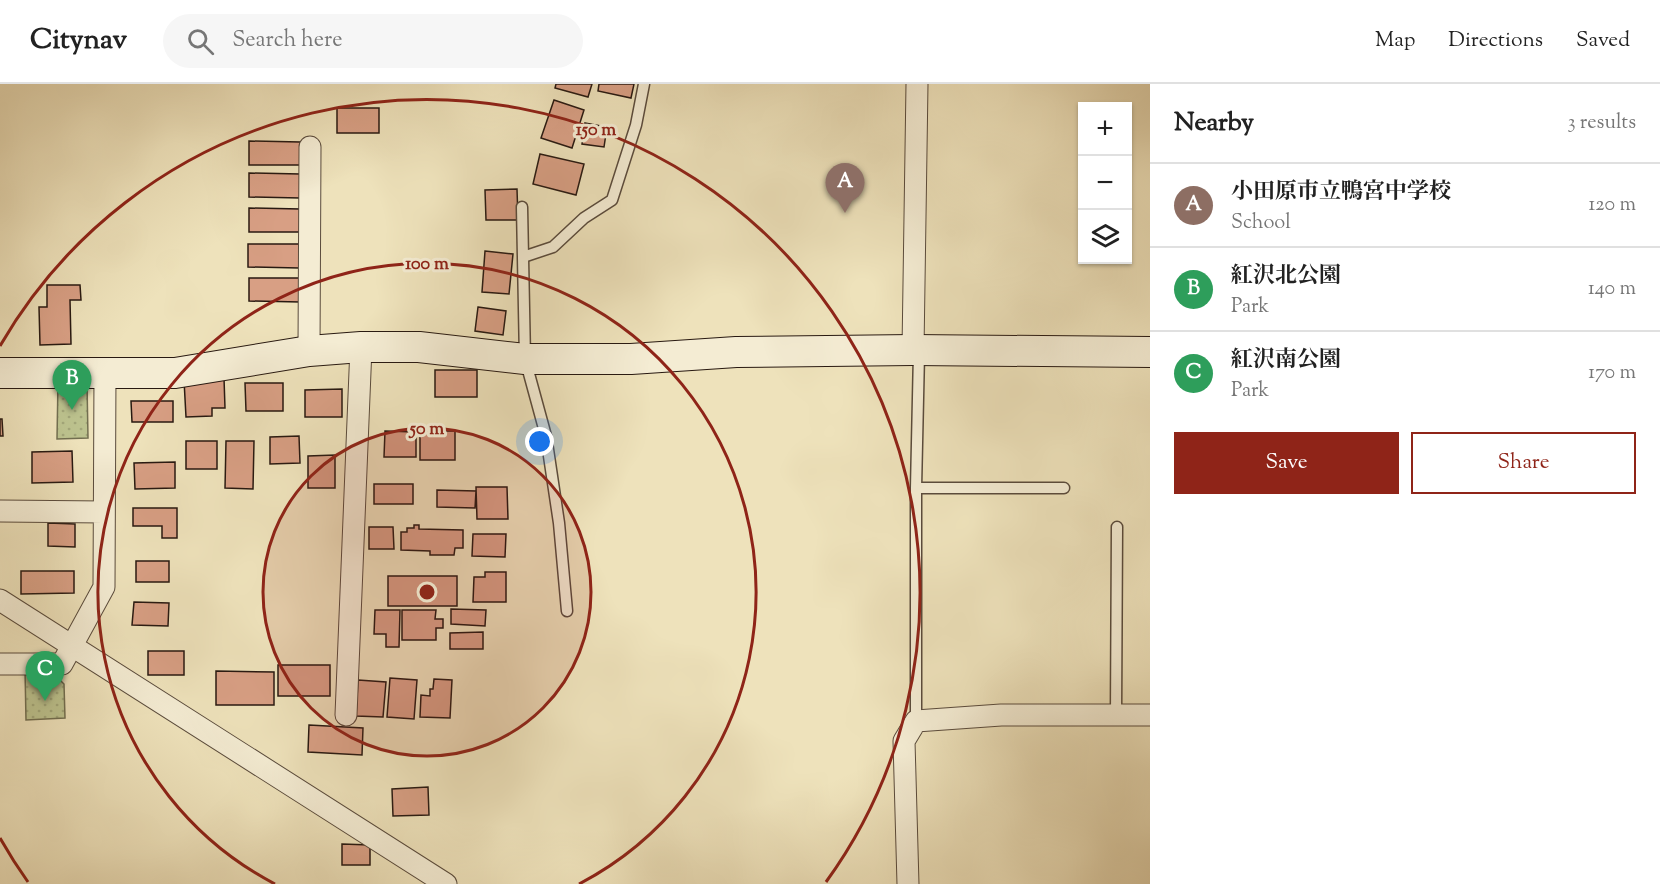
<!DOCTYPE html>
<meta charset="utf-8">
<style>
:root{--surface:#fff;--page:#f6f6f6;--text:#222;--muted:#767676;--line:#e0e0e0;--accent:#8f2418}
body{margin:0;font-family:"Sorts Mill Goudy","Noto Serif JP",serif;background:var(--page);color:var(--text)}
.controls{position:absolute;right:18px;top:18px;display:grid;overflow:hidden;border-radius:0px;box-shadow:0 2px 4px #0004}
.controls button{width:54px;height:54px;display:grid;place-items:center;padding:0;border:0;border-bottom:2px solid var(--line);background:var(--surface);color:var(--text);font:30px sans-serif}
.you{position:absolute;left:540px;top:358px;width:21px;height:21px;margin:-15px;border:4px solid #fff;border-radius:50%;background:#1a73e8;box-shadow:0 0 0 9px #1a73e833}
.badge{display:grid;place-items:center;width:39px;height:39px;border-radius:50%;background:var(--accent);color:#fff;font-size:20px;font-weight:700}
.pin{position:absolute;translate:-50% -50px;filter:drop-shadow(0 2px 3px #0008)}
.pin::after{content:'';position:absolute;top:32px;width:21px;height:18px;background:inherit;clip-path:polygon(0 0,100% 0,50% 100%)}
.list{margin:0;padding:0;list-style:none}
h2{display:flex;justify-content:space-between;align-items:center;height:78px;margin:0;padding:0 24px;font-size:26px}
h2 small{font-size:20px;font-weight:400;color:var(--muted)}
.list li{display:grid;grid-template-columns:39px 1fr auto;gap:18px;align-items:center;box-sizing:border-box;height:84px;padding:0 24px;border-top:2px solid var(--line)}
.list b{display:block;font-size:22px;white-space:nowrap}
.list p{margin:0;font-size:20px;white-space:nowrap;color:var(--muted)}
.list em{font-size:20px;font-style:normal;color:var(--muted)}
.actions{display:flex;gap:12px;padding:18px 24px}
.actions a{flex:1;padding:14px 0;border:2px solid var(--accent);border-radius:0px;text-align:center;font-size:21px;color:var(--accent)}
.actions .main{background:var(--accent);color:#fff}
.icon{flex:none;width:33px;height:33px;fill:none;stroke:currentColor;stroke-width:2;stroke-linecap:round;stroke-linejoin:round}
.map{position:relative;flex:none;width:1150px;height:800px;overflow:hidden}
header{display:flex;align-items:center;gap:36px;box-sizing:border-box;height:84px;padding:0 30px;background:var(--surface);border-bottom:2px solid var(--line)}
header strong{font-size:28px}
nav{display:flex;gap:33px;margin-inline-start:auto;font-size:21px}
.search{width:420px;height:54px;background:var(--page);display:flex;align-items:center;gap:15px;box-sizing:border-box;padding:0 21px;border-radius:33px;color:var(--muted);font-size:22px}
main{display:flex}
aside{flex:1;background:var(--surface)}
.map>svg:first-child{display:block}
.park{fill:url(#park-dots);stroke:#726e50;stroke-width:1.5}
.building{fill:#d89f84;stroke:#281911;stroke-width:1.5}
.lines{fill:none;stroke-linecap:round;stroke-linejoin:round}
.lane-casing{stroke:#5a4b3c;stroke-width:13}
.street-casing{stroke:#5a4b3c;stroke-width:23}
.secondary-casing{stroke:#281911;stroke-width:32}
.lane{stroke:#f4ecd3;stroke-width:10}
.street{stroke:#f4ecd3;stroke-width:21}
.secondary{stroke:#f4ecd3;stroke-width:30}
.ring{fill:none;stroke:#8f2418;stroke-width:3}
.centre{fill:#8f2418;stroke:#f4ecd3;stroke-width:3}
.ring-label{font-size:18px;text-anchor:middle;font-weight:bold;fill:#8f2418;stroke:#f4ecd3;stroke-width:6;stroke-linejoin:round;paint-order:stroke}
</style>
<header>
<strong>Citynav</strong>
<div class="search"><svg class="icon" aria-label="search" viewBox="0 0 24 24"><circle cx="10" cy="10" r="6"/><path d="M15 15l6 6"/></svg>Search here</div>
<nav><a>Map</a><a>Directions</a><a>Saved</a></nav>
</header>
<main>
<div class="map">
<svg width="1150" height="800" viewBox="0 0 1150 800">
<defs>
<pattern id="park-dots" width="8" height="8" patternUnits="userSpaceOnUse" patternTransform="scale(1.5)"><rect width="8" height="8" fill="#bcc28e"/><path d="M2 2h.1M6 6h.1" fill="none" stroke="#a2a679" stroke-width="1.8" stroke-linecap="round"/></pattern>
</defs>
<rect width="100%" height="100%" fill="#eee2bb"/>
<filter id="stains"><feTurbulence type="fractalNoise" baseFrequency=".00333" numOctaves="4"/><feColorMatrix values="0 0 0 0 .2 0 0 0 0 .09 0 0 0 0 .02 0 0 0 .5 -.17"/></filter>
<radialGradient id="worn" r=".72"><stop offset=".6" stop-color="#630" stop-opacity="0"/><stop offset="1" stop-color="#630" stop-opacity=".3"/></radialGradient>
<!-- park -->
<path class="park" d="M58 298 87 299 88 354 57 355Z
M49 585 64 600 65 634 26 636 25 586Z"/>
<!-- building -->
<path class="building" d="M556 0H592L588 13 555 4Z
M599 0H634L631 14 598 7Z
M554 16 584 26 572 64 541 54Z
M337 24H379V49H337Z
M585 39 607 43 604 63 582 60Z
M249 57 300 58V81H249Z
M540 70 584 80 576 111 533 100Z
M249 89 300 90V114L249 113Z
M517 105 518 136H486L485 106Z
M249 124 300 125V148H249Z
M248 160H299V184L248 183Z
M485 167 513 170 509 210 482 208Z
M249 194H300V218L249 217Z
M47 201H80L81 216H70L71 260 40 261 39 223H47Z
M478 223 506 227 503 251 475 247Z
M435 286H477V313H435Z
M224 294 225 324H212V332L186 333 184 296Z
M245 299H283V327H246Z
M342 305V333H305V306Z
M131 317H173V338H132Z
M0 335H2L3 352H0Z
M385 347 416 348V373H384Z
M420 347H455V376H420Z
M299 352 300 379 270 380V353Z
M186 357H217V385H186Z
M226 357H254L253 405 225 404Z
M72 367 73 398 32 399V368Z
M335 371V404H308V372Z
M175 378V404L135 405 134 379Z
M374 400H413V420H374Z
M476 403H507L508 435H477Z
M437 406 476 407 475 424 437 423Z
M133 424H177V454H162V442H133Z
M48 439 75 440V463L48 462Z
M414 441H419V445L463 446V464H455L454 471H430V467L401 466V448H407V444H414Z
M369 443H393L394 465H369Z
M473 450H506L505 473 472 472Z
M136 477H169V498H136Z
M21 487H74V509L21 510Z
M485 488H506V518H473L474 493H485Z
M388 492H457V522H388Z
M134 518 169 519 168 542 132 541Z
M451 525 486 526 485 542 451 540Z
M375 526H400L399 563H386V550H374Z
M402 526H436L435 535H443V544H436V556H402Z
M483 548V565H450V549Z
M148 567H184V591H148Z
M278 581H330V612H278Z
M216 587 274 588V621H216Z
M390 594 417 596 414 635 387 633Z
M434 595 452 596 450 634 420 633 421 611 430 612V605H433Z
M358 596 386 598 383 633 356 632Z
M309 641 363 644 362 671 308 668Z
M428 703 429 731 393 732 392 705Z
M342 760 370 761V781H342Z"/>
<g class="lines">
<!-- lane casing -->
<g class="lane-casing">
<path id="lane" d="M522 123 525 275 546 352 559 439 567 527
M523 173 553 163 584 134 612 116 636 41 644 0
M916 404H1064
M1116 631 1117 443
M916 637V404L919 269"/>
</g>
<!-- street casing -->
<g class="street-casing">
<path id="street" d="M913 266 917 0
M309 267 310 63
M0 427 104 428
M0 516 446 800
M0 580H62L104 503 105 289
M346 631 361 263
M908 800 904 657 916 637 1001 631H1150"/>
</g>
<!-- secondary casing -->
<g class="secondary-casing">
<path id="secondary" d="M0 289H175L309 267 361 263H419L525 275H631L736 268 913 266 1150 268"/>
</g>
<!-- lane -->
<use href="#lane" class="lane"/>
<!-- street -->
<use href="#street" class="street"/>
<!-- secondary -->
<use href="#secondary" class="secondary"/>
</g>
<!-- distance rings -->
<circle cx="427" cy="508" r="164" fill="#8f2418" fill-opacity=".12"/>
<g class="ring">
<circle cx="427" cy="508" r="164"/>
<path d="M275 800A329 329 0 1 1 579 800"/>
<path d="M28 798A493 493 0 0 1 0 754M0 262A493 493 0 1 1 826 798"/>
</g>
<circle cx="427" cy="508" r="9" class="centre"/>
<g class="ring-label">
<text x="596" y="51">150 m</text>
<text x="427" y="185">100 m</text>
<text x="427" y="350">50 m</text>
</g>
<rect width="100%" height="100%" filter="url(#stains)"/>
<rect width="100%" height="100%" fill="url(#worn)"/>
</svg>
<div class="controls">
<button>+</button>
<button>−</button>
<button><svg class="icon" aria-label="layers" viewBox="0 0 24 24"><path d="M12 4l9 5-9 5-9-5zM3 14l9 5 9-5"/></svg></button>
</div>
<div class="you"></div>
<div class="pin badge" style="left:845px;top:129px;background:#8d6e63">A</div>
<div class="pin badge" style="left:72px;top:326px;background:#2e9e5b">B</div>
<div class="pin badge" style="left:45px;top:617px;background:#2e9e5b">C</div>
</div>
<aside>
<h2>Nearby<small>3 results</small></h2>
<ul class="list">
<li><span class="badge" style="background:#8d6e63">A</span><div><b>小田原市立鴨宮中学校</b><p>School</p></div><em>120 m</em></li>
<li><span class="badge" style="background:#2e9e5b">B</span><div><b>紅沢北公園</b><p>Park</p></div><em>140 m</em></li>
<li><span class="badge" style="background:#2e9e5b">C</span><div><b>紅沢南公園</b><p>Park</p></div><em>170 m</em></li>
</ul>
<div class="actions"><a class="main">Save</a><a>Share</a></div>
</aside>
</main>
